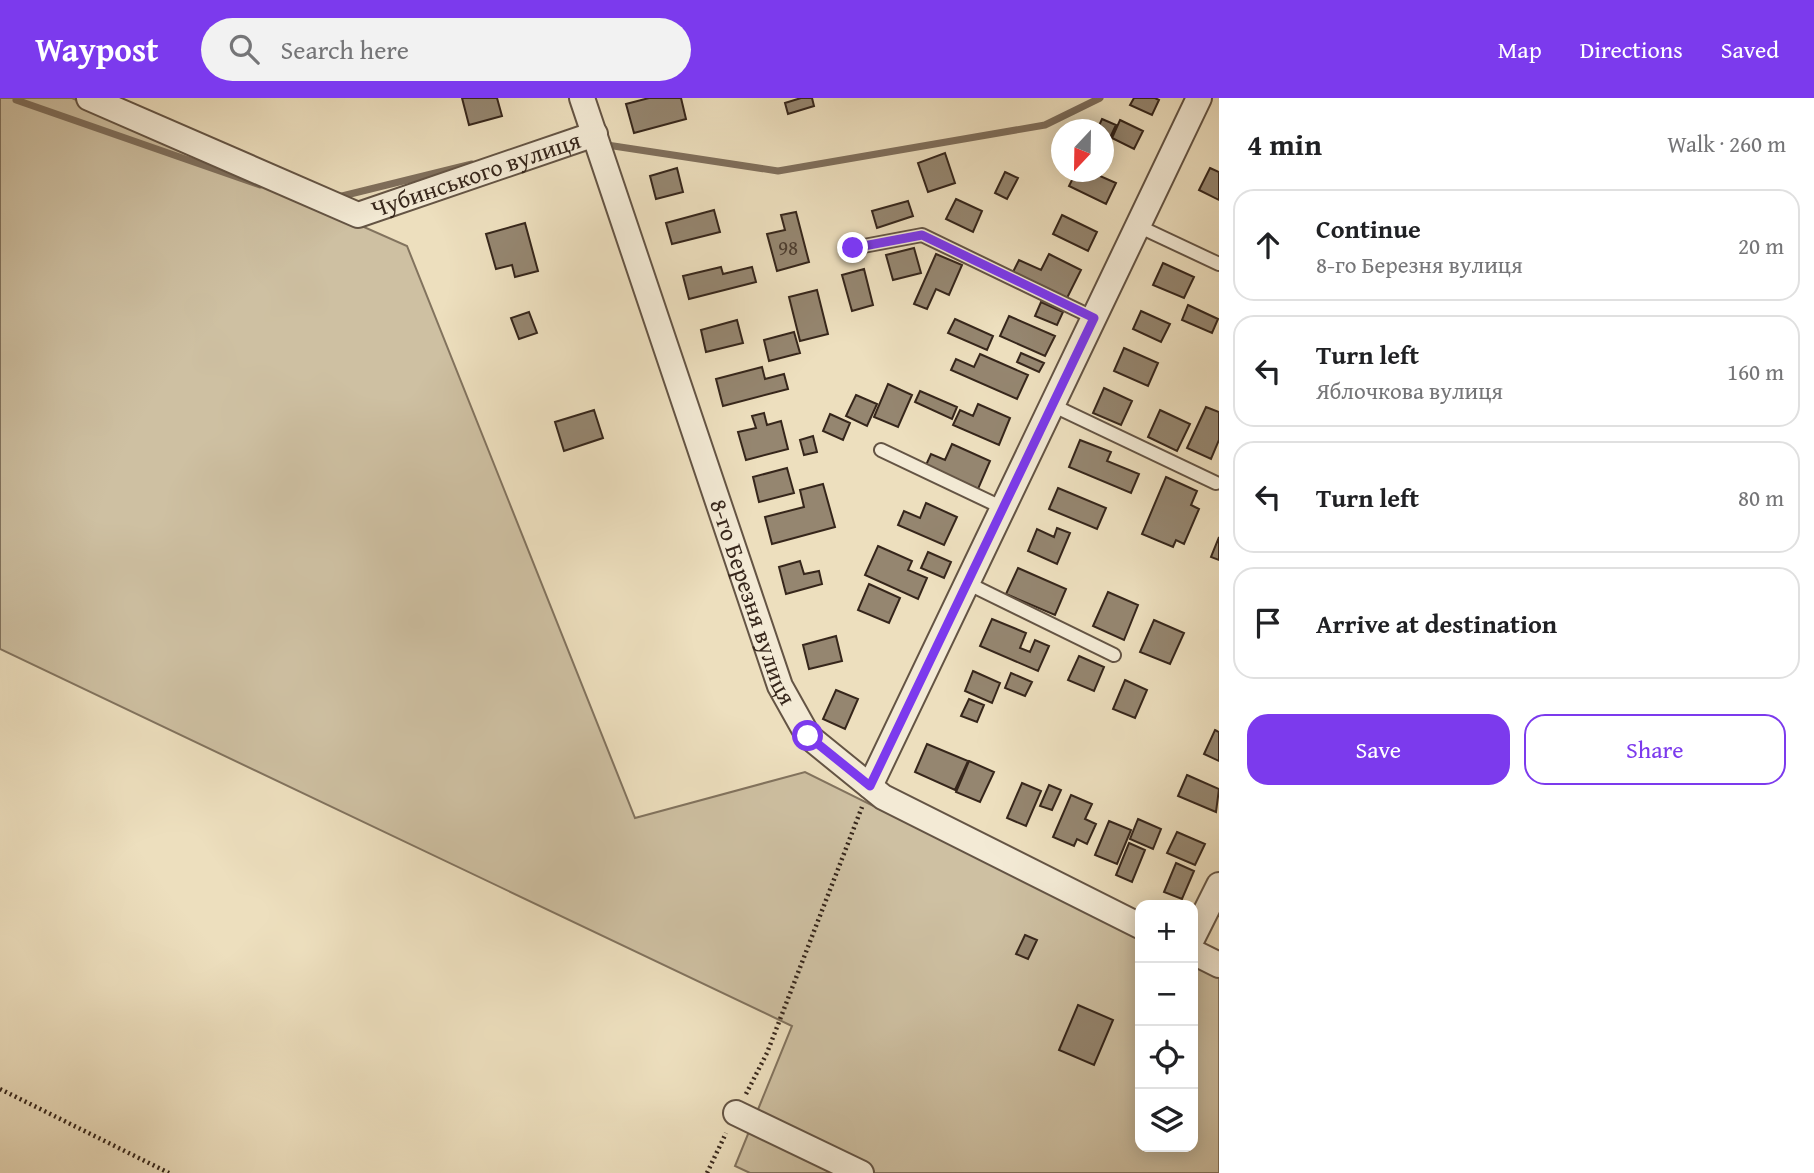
<!DOCTYPE html>
<meta charset="utf-8">
<style>
:root{--surface:#fff;--page:#f2f2f2;--text:#202124;--muted:#757577;--line:#e0e0e0;--accent:#7c3aed}
body{margin:0;font-family:"Gentium Book Plus",serif;background:var(--page);color:var(--text)}
.controls{position:absolute;right:21px;bottom:21px;display:grid;overflow:hidden;border-radius:14px;box-shadow:0 4px 18px #0003}
.controls button{width:63px;height:63px;display:grid;place-items:center;padding:0;border:0;border-bottom:2px solid var(--line);background:var(--surface);color:var(--text);font:35px sans-serif}
.compass{position:absolute;left:1051px;top:21px;width:63px;height:63px;border-radius:50%;background:var(--surface);box-shadow:0 4px 18px #0003;rotate:202deg}
.stop{position:absolute;width:21px;height:21px;margin:-16px;border:5px solid #7c3aed;border-radius:50%;background:#fff}
.stop.end{background:#7c3aed;border-color:#fff;box-shadow:0 2px 7px #0008}
.list{margin:0;padding:0;list-style:none}
h2{display:flex;justify-content:space-between;align-items:center;height:91px;margin:0;padding:0 28px;font-size:30px}
h2 small{font-size:23px;font-weight:400;color:var(--muted)}
.list li{display:grid;grid-template-columns:46px 1fr auto;gap:21px;align-items:center;box-sizing:border-box;height:112px;margin:0 14px 14px;padding:0 14px;border:2px solid var(--line);border-radius:21px}
.list b{display:block;font-size:26px;white-space:nowrap}
.list p{margin:0;font-size:23px;white-space:nowrap;color:var(--muted)}
.list em{font-size:23px;font-style:normal;color:var(--muted)}
.actions{display:flex;gap:14px;padding:21px 28px}
.actions a{flex:1;padding:16px 0;border:2px solid var(--accent);border-radius:21px;text-align:center;font-size:24px;color:var(--accent)}
.actions .main{background:var(--accent);color:#fff}
.icon{flex:none;width:38px;height:38px;fill:none;stroke:currentColor;stroke-width:2;stroke-linecap:round;stroke-linejoin:round}
.map{position:relative;flex:none;width:1219px;height:1075px;overflow:hidden}
header{display:flex;align-items:center;gap:42px;box-sizing:border-box;height:98px;padding:0 35px;background:var(--accent);color:#fff}
header strong{font-size:33px}
nav{display:flex;gap:38px;margin-inline-start:auto;font-size:24px}
.search{width:490px;height:63px;background:var(--page);display:flex;align-items:center;gap:18px;box-sizing:border-box;padding:0 24px;border-radius:38px;color:var(--muted);font-size:26px}
main{display:flex}
aside{flex:1;background:var(--surface)}
.map>svg:first-child{display:block}
.green{fill:#cec0a2;stroke:#82735e;stroke-width:2}
.lines{fill:none;stroke-linecap:round;stroke-linejoin:round}
.stream{stroke:#7f6f5c;stroke-width:7}
.building{fill:#958670;stroke:#36261b;stroke-width:2}
.service-casing{stroke:#645444;stroke-width:16}
.minor-casing{stroke:#645444;stroke-width:28}
.path{stroke:#36261b;stroke-width:4.5;stroke-dasharray:2 3.5;stroke-linecap:butt}
.service{stroke:#f3ead5;stroke-width:12}
.minor{stroke:#f3ead5;stroke-width:24}
.route{stroke:#7c3aed;stroke-width:9}
.labels{text-anchor:middle;stroke-width:6;stroke-linejoin:round;paint-order:stroke}
.number-label{font-size:21px;fill:#4e3e30}
.street-label{font-size:24px;fill:#36261b;stroke:#f3ead5}
</style>
<header>
<strong>Waypost</strong>
<div class="search"><svg class="icon" aria-label="search" viewBox="0 0 24 24"><circle cx="10" cy="10" r="6"/><path d="M15 15l6 6"/></svg>Search here</div>
<nav><a>Map</a><a>Directions</a><a>Saved</a></nav>
</header>
<main>
<div class="map">
<svg width="1219" height="1075" viewBox="0 0 1219 1075">
<rect width="100%" height="100%" fill="#eddfbe"/>
<filter id="stains"><feTurbulence type="fractalNoise" baseFrequency=".00286" numOctaves="4"/><feColorMatrix values="0 0 0 0 .2 0 0 0 0 .09 0 0 0 0 .02 0 0 0 .5 -.17"/></filter>
<radialGradient id="worn" r=".72"><stop offset=".6" stop-color="#630" stop-opacity="0"/><stop offset="1" stop-color="#630" stop-opacity=".3"/></radialGradient>
<!-- green -->
<path class="green" d="M0 0H72L407 148 635 720 805 674 1140 840V1049H1193V866L1219 879V1075H750L735 1068 792 928 0 551Z"/>
<g class="lines">
<!-- stream -->
<path class="stream" d="M16 2 260 87
M607 47 778 73 1045 27 1100 0
M338 99 472 66"/>
</g>
<!-- building -->
<path class="building" d="M462 0H497L502 18 469 27Z
M649 0H681L686 21 634 35 626 6Z
M801 0H812L814 8 788 16 785 5Z
M1134 0H1155L1159 2 1152 17 1130 7Z
M1102 21 1116 27 1107 46 1104 44V32H1097Z
M1120 22 1143 33 1134 51 1112 40Z
M945 55 955 85 928 94 918 65Z
M677 70 683 94 656 101 650 78Z
M1210 70 1219 74V102L1199 92Z
M1005 74 1018 80 1007 101 995 95Z
M1076 74H1091L1116 85 1106 106 1069 88Z
M956 101 982 113 973 134 946 121Z
M908 103 913 118 877 130 872 113Z
M714 112 720 134 672 146 666 125Z
M796 114 809 164 777 173 767 136 785 132 781 117Z
M1062 117 1097 134 1088 153 1053 136Z
M525 125 538 173 515 179 512 167 496 171 486 136Z
M914 150 921 175 893 182 886 157Z
M936 156 962 167 949 197 936 191 927 211 914 206Z
M1049 156 1081 172 1067 200 1013 174 1019 162 1041 172Z
M1163 165 1194 179 1184 200 1153 187Z
M721 169 723 176 752 169 756 184 689 201 683 178Z
M864 171 873 207 852 213 842 177Z
M817 192 828 236 800 243 789 199Z
M1041 204 1063 214 1057 227 1035 218Z
M1188 207 1218 221 1212 235 1182 222Z
M1141 213 1170 226 1161 244 1133 231Z
M529 214 537 235 519 241 511 220Z
M1009 218 1055 238 1045 258 1000 238Z
M955 221 993 238 987 252 948 235Z
M737 222 743 245 706 254 701 232Z
M794 234 800 255 769 263 764 242Z
M1124 250 1158 265 1148 288 1114 273Z
M1021 255 1044 265 1039 274 1017 264Z
M980 256 1028 277 1017 301 951 272 956 261 974 269Z
M762 269 765 281 784 276 788 291 723 308 716 281Z
M888 286 912 297 898 329 874 319Z
M1104 290 1132 303 1121 327 1093 315Z
M920 293 957 309 952 321 915 304Z
M856 297 877 306 867 328 846 318Z
M978 306 1010 320 999 347 953 327 960 312 973 318Z
M1206 309 1219 314V342L1211 361 1187 350Z
M594 312 603 340 564 353 555 324Z
M1160 312 1190 326 1177 353 1148 339Z
M764 315 767 327 781 323 788 351 746 362 738 334 756 330 752 318Z
M830 316 850 325 843 342 823 333Z
M813 338 817 354 804 357 800 342Z
M1080 342 1111 354 1107 363 1139 376 1131 395 1069 369Z
M952 346 990 363 978 391 926 367 931 356 945 362Z
M787 370 794 395 759 404 753 379Z
M1166 379 1197 393 1191 407 1199 411 1184 446 1176 442 1173 449 1142 436Z
M823 386 835 429 772 446 765 419 804 409 800 392Z
M1058 390 1106 410 1097 431 1049 411Z
M926 405 957 419 944 447 898 427 904 413 920 420Z
M1057 430 1070 435 1057 466 1028 453 1037 431 1054 439Z
M1219 439V462L1211 459Z
M878 448 912 463 908 472 927 480 918 501 865 477Z
M928 454 951 464 944 480 921 470Z
M800 463 804 476 819 473 822 486 786 496 779 469Z
M1018 470 1066 491 1055 517 1006 496Z
M869 486 900 500 889 525 858 512Z
M1108 494 1138 507 1124 542 1093 528Z
M992 521 1026 535 1020 550 1030 554 1035 542 1049 548 1038 573 980 548Z
M1154 522 1184 535 1170 566 1140 554Z
M836 538 842 563 809 571 803 547Z
M1079 558 1104 569 1094 593 1068 582Z
M973 573 1000 585 992 605 965 593Z
M1011 575 1032 584 1025 598 1005 590Z
M1125 582 1147 592 1135 620 1113 611Z
M836 592 858 601 845 631 823 621Z
M969 601 984 607 977 624 961 618Z
M1215 632 1219 634V663L1204 656Z
M927 646 968 663 955 692 915 674Z
M969 663 994 674 980 704 956 694Z
M1187 677 1219 691 1216 714 1178 698Z
M1022 685 1041 693 1026 728 1007 720Z
M1049 687 1061 692 1052 712 1040 708Z
M1071 697 1092 706 1085 721 1096 726 1087 746 1077 741 1074 748 1053 739Z
M1138 721 1161 731 1153 751 1130 741Z
M1109 723 1131 732 1117 766 1095 757Z
M1177 734 1205 746 1195 767 1167 755Z
M1129 745 1145 752 1132 784 1116 777Z
M1176 765 1194 773 1182 801 1164 794Z
M1025 837 1037 842 1028 861 1016 856Z
M1078 907 1113 922 1094 967 1059 952Z"/>
<g class="lines">
<!-- service casing -->
<g class="service-casing">
<path id="service" d="M1138 128 1219 166
M853 150 922 137 1094 220
M1052 307 1216 385
M881 352 1003 410
M967 485 1114 557"/>
</g>
<!-- minor casing -->
<g class="minor-casing">
<g id="minor">
<path id="s1" d="M89 0 358 117 595 36"/>
<path id="s2" d="M582 0 780 588 808 638 883 699 1140 828"/>
<path d="M870 688 1199 0"/>
<path d="M1193 839 1219 787"/>
<path d="M1193 854 1219 867"/>
<path d="M736 1015 861 1075"/>
</g>
</g>
<!-- path -->
<path class="path" d="M0 991 169 1075
M746 996 767 955 862 709
M707 1075 726 1035"/>
<!-- service -->
<use href="#service" class="service"/>
<!-- minor -->
<use href="#minor" class="minor"/>
</g>
<g class="lines">
<!-- route -->
<path class="route" d="M808 638 870 688 1094 220 922 137 853 150"/>
</g>
<g class="labels">
<!-- number labels -->
<g class="number-label">
<text x="788" y="157">98</text>
</g>
<!-- street labels -->
<g class="street-label">
<text dy="8" stroke="none"><textPath href="#s1" startOffset="418">Чубинського вулиця</textPath></text>
<text dy="8" stroke="none"><textPath href="#s2" startOffset="532">8-го Березня вулиця</textPath></text>
</g>
</g>
<rect width="100%" height="100%" filter="url(#stains)"/>
<rect width="100%" height="100%" fill="url(#worn)"/>
</svg>
<div class="controls">
<button>+</button>
<button>−</button>
<button><svg class="icon" aria-label="locate" viewBox="0 0 24 24"><circle cx="12" cy="12" r="6"/><path d="M12 2v4M12 18v4M2 12h4M18 12h4"/></svg></button>
<button><svg class="icon" aria-label="layers" viewBox="0 0 24 24"><path d="M12 4l9 5-9 5-9-5zM3 14l9 5 9-5"/></svg></button>
</div>
<svg class="compass" viewBox="-18 -18 36 36"><path d="M0-13l5 13h-10z" fill="#e53935"/><path d="M0 13l5-13h-10z" fill="#757577"/></svg>
<div class="stop" style="left:808px;top:638px"></div>
<div class="stop end" style="left:853px;top:150px"></div>
</div>
<aside>
<h2>4 min<small>Walk · 260 m</small></h2>
<ul class="list">
<li><svg class="icon" aria-label="ahead" viewBox="0 0 24 24"><path d="M12 20V5M6 11l6-6 6 6"/></svg><div><b>Continue</b><p>8-го Березня вулиця</p></div><em>20 m</em></li>
<li><svg class="icon" aria-label="left" viewBox="0 0 24 24"><path d="M17 20v-9H6M10 6l-5 5 5 5"/></svg><div><b>Turn left</b><p>Яблочкова вулиця</p></div><em>160 m</em></li>
<li><svg class="icon" aria-label="left" viewBox="0 0 24 24"><path d="M17 20v-9H6M10 6l-5 5 5 5"/></svg><div><b>Turn left</b></div><em>80 m</em></li>
<li><svg class="icon" aria-label="arrive" viewBox="0 0 24 24"><path d="M6 21V4h12l-3 4 3 4H6"/></svg><div><b>Arrive at destination</b></div></li>
</ul>
<div class="actions"><a class="main">Save</a><a>Share</a></div>
</aside>
</main>
